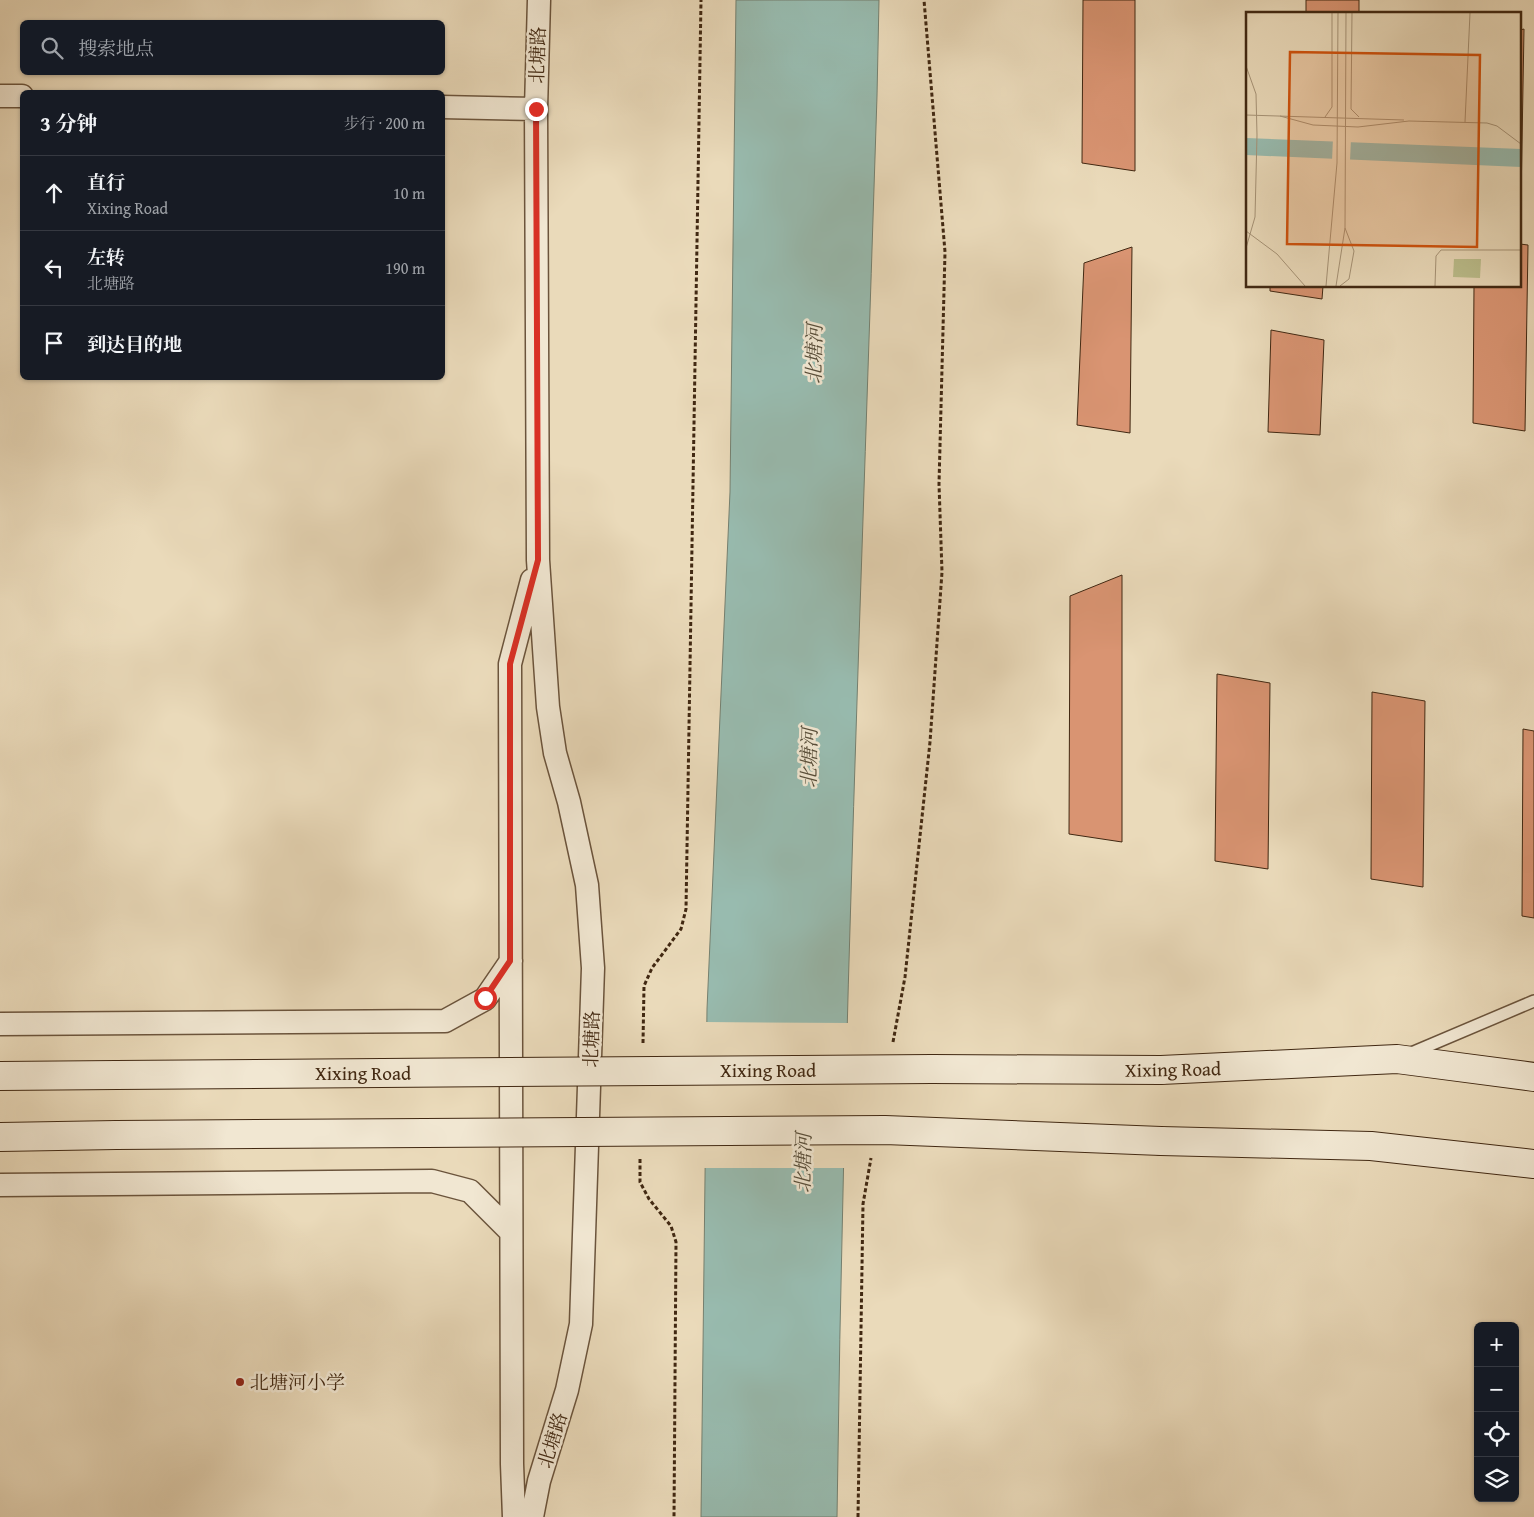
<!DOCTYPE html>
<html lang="zh">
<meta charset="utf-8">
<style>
:root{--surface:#171b24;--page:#242831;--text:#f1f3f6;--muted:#9ea1a6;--line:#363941}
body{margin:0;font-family:"Gentium Book Plus","Noto Serif SC",serif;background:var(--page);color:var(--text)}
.controls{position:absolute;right:15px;bottom:15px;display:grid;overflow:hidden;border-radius:8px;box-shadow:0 1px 4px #0004}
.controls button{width:45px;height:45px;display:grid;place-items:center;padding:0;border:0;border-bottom:1px solid var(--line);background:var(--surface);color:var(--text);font:25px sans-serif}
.stop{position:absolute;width:15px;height:15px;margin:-11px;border:4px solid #d93025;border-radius:50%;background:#fff}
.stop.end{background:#d93025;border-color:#fff;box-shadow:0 1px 5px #0008}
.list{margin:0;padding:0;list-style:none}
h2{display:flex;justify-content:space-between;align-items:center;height:65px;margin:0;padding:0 20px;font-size:21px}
h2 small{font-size:16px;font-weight:400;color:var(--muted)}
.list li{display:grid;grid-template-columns:32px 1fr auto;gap:15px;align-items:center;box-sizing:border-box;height:75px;padding:0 20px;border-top:1px solid var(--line)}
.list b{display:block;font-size:19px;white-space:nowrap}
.list p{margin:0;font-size:16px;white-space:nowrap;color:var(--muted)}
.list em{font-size:16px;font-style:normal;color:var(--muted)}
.icon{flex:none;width:28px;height:28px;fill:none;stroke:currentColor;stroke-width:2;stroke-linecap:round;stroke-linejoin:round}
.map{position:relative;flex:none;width:1534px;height:1517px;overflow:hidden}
.search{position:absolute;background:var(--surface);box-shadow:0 1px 4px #0004;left:20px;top:20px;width:425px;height:55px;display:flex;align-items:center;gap:12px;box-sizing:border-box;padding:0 18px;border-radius:8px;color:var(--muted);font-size:19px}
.panel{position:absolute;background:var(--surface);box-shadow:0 1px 4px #0004;left:20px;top:90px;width:425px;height:290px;border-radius:8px}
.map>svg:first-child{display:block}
.water{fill:#98bbaf;stroke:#758070}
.pier{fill:#eadaba}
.building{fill:#d99472;stroke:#412812}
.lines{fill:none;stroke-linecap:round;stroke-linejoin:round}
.lane-casing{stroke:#6b543c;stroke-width:14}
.street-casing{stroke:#6b543c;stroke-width:25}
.secondary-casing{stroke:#412812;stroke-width:30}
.path{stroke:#412812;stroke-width:3;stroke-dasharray:4 2.5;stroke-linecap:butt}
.lane{stroke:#f1e7d2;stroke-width:11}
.street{stroke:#f1e7d2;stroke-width:22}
.secondary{stroke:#f1e7d2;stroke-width:28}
.secondary-bridge-casing{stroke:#412812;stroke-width:30;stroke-linecap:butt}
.secondary-bridge{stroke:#f1e7d2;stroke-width:28}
.route{stroke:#d93025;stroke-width:6}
.poi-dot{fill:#8f2418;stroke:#f1e7d2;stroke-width:2}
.labels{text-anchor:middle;stroke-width:5;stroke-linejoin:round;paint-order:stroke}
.street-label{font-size:19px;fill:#412812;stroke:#f1e7d2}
.poi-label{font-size:19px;fill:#412812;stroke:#f1e7d2;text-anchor:start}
.water-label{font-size:20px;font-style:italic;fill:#574d39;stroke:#f1e7d2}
.inset-road{fill:none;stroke:#a69377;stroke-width:1}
.view{fill:#cf520d;fill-opacity:0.15;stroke:#cf520d;stroke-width:2.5}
.inset-edge{fill:none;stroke:#412812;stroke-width:2.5}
</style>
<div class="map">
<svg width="1534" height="1517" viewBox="0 0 1534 1517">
<rect width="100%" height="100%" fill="#eadaba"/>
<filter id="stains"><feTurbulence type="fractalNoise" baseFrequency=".004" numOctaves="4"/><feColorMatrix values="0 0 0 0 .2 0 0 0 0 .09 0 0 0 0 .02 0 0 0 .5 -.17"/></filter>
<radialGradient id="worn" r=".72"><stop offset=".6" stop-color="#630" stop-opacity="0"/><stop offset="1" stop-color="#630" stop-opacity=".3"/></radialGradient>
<!-- water -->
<path class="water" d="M736 0H879L877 96C862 570 843 1043 837 1517H701L707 1009 730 492Z"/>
<!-- pier -->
<path class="pier" d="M704 1022 850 1023 846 1168H703Z"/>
<!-- building -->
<path class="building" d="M1083 0H1135V171L1082 163Z
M1306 0H1359V14H1306Z
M1524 29 1521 200H1520V30Z
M1520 244 1528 245 1525 431 1473 423 1474 286H1520Z
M1132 247 1130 433 1077 425 1084 263Z
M1270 286H1323L1322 299 1270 291Z
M1271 330 1324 340 1320 435 1268 432Z
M1122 575V842L1069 834 1070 596Z
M1217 674 1270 683 1268 869 1215 861Z
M1372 692 1425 701 1423 887 1371 879Z
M1523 729 1534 731V918L1522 916Z"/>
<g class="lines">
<!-- lane casing -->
<g class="lane-casing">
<path id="lane" d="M1409 1054 1534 1001"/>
</g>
<!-- street casing -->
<g class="street-casing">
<path id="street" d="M0 96H22
M442 107 536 109
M0 1024 445 1021 485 999 511 961
M0 1185 432 1181 470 1191 511 1232
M514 1517 512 1464 510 664 532 580
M532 1517 539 1481 567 1390 581 1324 593 968 587 885 569 802 555 753 548 707 538 560 536 109 539 0"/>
</g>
<!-- secondary casing -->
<g class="secondary-casing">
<path id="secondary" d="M1161 1070 1397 1059 1534 1077
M0 1076 116 1075
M0 1137 116 1135
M1161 1141 1371 1146 1534 1164"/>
</g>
<!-- path -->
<path class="path" d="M893 1042 905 977 930 742 942 572 939 484 945 252 924 0
M643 1043 644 986 652 968 681 929 686 909 701 0
M640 1159V1182L649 1199 671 1226 676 1242 674 1517
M858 1517 863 1204 871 1158"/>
<!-- lane -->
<use href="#lane" class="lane"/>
<!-- street -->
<use href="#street" class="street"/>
<!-- secondary -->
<use href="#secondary" class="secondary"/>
<!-- secondary-bridge casing -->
<g class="secondary-bridge-casing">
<path id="secondary-bridge" d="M116 1075 932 1069 1161 1070
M116 1135 885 1130 1161 1141"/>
</g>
<!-- secondary-bridge -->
<use href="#secondary-bridge" class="secondary-bridge"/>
</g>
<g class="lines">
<!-- route -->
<path class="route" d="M485 998 510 961V664L538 560 536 109"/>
</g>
<!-- markers -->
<circle class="poi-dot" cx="240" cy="1382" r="5"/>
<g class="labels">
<!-- street labels -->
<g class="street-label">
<text transform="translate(537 55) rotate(-88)" y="7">北塘路</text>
<text transform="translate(591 1039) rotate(-88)" y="7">北塘路</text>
<text transform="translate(1173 1069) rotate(-1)" y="7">Xixing Road</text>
<text x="768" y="1077">Xixing Road</text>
<text x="363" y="1080">Xixing Road</text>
<text transform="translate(552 1440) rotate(-73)" y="7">北塘路</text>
</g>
<!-- poi labels -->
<g class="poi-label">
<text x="250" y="1389">北塘河小学</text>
</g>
<!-- water labels -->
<g class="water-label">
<text transform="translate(814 354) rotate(-89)" y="7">北塘河</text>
<text transform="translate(809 758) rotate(-89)" y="7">北塘河</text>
<text transform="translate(803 1163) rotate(-89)" y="7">北塘河</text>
</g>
</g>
<!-- overview -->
<g transform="translate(1246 12)">
<rect width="275" height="275" fill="#eadaba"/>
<path d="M208 247H235L234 266 207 265Z" fill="#bbbe8c"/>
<path d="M0 126 275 137V155L0 143Z" fill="#98bbaf"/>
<path d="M87 126 105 127 104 149H86Z" fill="#eadaba"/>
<path class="inset-road" d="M106 1 105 97 113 105M0 54 10 82 11 123 9 205 0 236M0 103 158 108M34 104 67 113 112 115 163 109 241 111 251 114 275 132M79 105 86 95V1M219 110 224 1M0 219 31 242 59 274M80 274 91 151 92 1M90 274 99 216 100 1M94 274 103 267 108 239 99 216M189 274 190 244 195 238H275"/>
<path class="view" d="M44 40 234 43 231 235 41 232Z"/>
<rect width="275" height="275" class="inset-edge"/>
</g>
<rect width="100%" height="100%" filter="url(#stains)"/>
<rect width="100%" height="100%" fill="url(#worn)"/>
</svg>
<div class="controls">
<button>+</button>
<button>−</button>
<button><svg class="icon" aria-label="locate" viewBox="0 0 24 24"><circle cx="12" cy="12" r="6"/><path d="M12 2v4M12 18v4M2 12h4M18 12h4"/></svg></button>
<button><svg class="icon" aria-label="layers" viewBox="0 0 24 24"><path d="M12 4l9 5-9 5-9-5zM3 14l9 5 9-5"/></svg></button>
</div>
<div class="stop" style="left:485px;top:998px"></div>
<div class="stop end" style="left:536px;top:109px"></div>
<div class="search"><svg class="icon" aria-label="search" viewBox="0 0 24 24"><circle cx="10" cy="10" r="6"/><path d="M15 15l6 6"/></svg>搜索地点</div>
<section class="panel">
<h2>3 分钟<small>步行 · 200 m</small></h2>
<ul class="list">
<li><svg class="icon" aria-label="ahead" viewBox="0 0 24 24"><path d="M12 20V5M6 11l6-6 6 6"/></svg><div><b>直行</b><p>Xixing Road</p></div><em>10 m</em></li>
<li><svg class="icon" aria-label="left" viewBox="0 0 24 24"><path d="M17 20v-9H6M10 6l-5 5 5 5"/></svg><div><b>左转</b><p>北塘路</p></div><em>190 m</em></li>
<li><svg class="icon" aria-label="arrive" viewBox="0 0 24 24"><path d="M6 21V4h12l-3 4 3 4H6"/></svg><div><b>到达目的地</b></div></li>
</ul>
</section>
</div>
